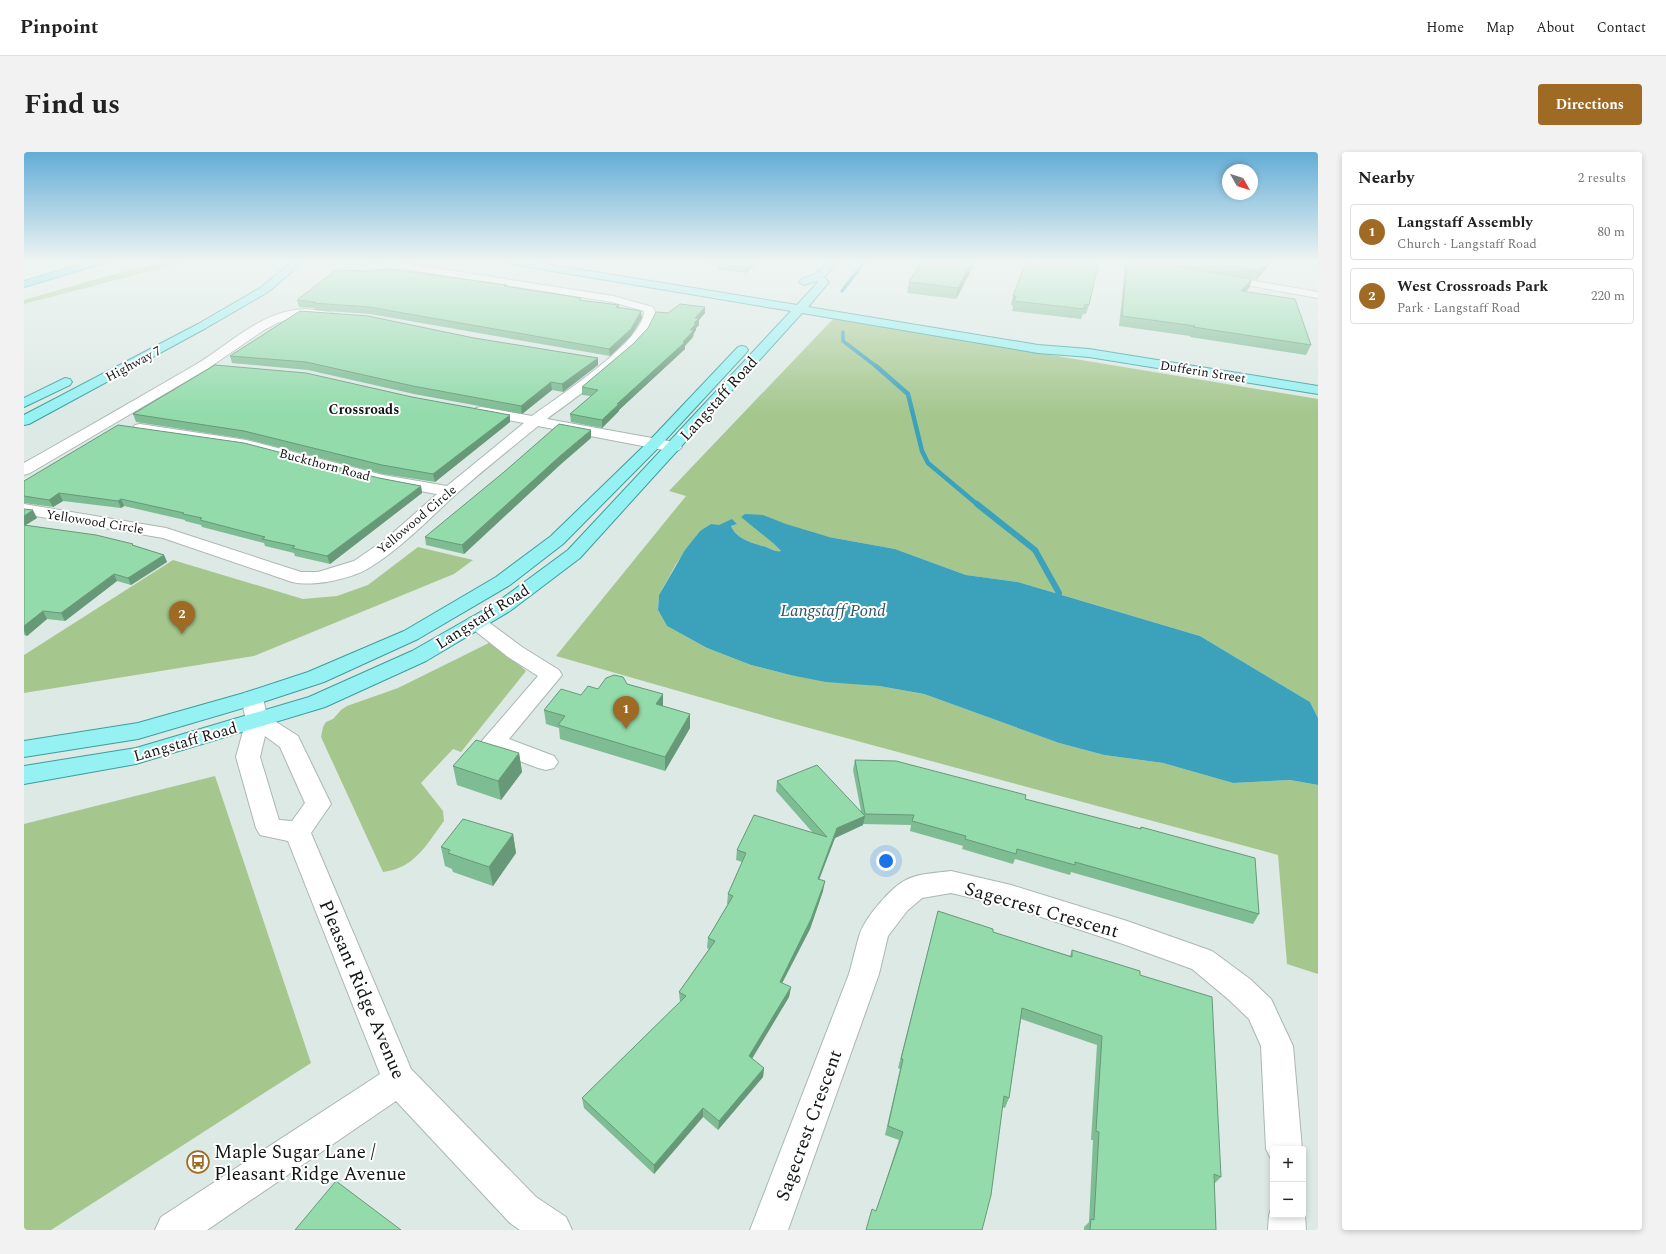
<!DOCTYPE html>
<meta charset="utf-8">
<style>
:root{--surface:#fff;--page:#f2f2f2;--text:#222;--muted:#767676;--line:#e0e0e0;--accent:#9f6a23}
body{margin:0;font-family:Spectral,serif;background:var(--page);color:var(--text)}
.controls{position:absolute;right:12px;bottom:12px;display:grid;overflow:hidden;border-radius:4px;box-shadow:0 2px 6px #0003}
.controls button{width:36px;height:36px;display:grid;place-items:center;padding:0;border:0;border-bottom:1px solid var(--line);background:var(--surface);color:var(--text);font:20px sans-serif}
.compass{position:absolute;left:1198px;top:12px;width:36px;height:36px;border-radius:50%;background:var(--surface);box-shadow:0 2px 6px #0003;rotate:129deg}
.you{position:absolute;left:862px;top:709px;width:14px;height:14px;margin:-10px;border:3px solid #fff;border-radius:50%;background:#1a73e8;box-shadow:0 0 0 6px #1a73e833}
.badge{display:grid;place-items:center;width:26px;height:26px;border-radius:50%;background:var(--accent);color:#fff;font-size:13px;font-weight:700}
.pin{position:absolute;translate:-50% -33px;filter:drop-shadow(0 1px 2px #0008)}
.pin::after{content:'';position:absolute;top:21px;width:14px;height:12px;background:inherit;clip-path:polygon(0 0,100% 0,50% 100%)}
.list{margin:0;padding:0;list-style:none}
h2{display:flex;justify-content:space-between;align-items:center;height:52px;margin:0;padding:0 16px;font-size:17px}
h2 small{font-size:13px;font-weight:400;color:var(--muted)}
.list li{display:grid;grid-template-columns:26px 1fr auto;gap:12px;align-items:center;box-sizing:border-box;height:56px;margin:0 8px 8px;padding:0 8px;border:1px solid var(--line);border-radius:4px}
.list b{display:block;font-size:15px;white-space:nowrap}
.list p{margin:0;font-size:13px;white-space:nowrap;color:var(--muted)}
.list em{font-size:13px;font-style:normal;color:var(--muted)}
.map{position:relative;flex:none;width:1294px;height:1078px;overflow:hidden;border-radius:4px}
header{display:flex;align-items:center;gap:24px;box-sizing:border-box;height:56px;padding:0 20px;background:var(--surface);border-bottom:1px solid var(--line)}
header strong{font-size:19px}
nav{display:flex;gap:22px;margin-inline-start:auto;font-size:14px}
.intro{display:flex;align-items:center;justify-content:space-between;box-sizing:border-box;height:96px;padding:0 24px}
h1{margin:0;font-size:28px}
.button{padding:10px 18px;border-radius:4px;background:var(--accent);color:#fff;font-size:14px;font-weight:700}
main{display:flex;gap:24px;padding:0 24px}
aside{flex:1;background:var(--surface);border-radius:4px;box-shadow:0 2px 6px #0003}
.map>svg:first-child{display:block}
.green{fill:#a5c78e}
.water{fill:#3ca2bc}
.lines{fill:none;stroke-linecap:round;stroke-linejoin:round}
.stream-far2{stroke:#3ca2bc;stroke-width:3.5}
.stream-far1{stroke:#3ca2bc;stroke-width:4.5}
.stream{stroke:#3ca2bc;stroke-width:6}
.minor-casing{stroke:#abb7b3;stroke-width:2}
.major-casing{stroke:#3a9e9f;stroke-width:2}
.highway-casing{stroke:#3a9e9f;stroke-width:2}
.minor{fill:#fff;fill-rule:evenodd}
.major{fill:#96f1f2;fill-rule:evenodd}
.highway{fill:#50e7ea;fill-rule:evenodd}
.wall{fill:#7ebc93}
.shaded-wall{fill:#679978}
.building{fill:#93dbab;stroke:#679978}
.labels{text-anchor:middle;stroke-width:4;stroke-linejoin:round;paint-order:stroke}
.far-street-label{font-size:13px;fill:#111514;stroke:#fff}
.far-neighbourhood-label{font-size:14px;font-weight:bold;fill:#111514;stroke:#fff}
.street-label{font-size:16px;fill:#111514;stroke:#fff}
.water-label{font-size:17px;font-style:italic;fill:#2a5561;stroke:#fff}
.near-street-label{font-size:19px;fill:#111514;stroke:#fff}
.near-poi-label{font-size:19px;fill:#111514;stroke:#fff;text-anchor:start}
</style>
<header>
<strong>Pinpoint</strong>
<nav><a>Home</a><a>Map</a><a>About</a><a>Contact</a></nav>
</header>
<div class="intro"><h1>Find us</h1><a class="button">Directions</a></div>
<main>
<div class="map">
<svg width="1294" height="1078" viewBox="0 0 1294 1078">
<rect width="100%" height="100%" fill="#dce9e5"/>
<!-- green -->
<path class="green" d="M146 109H164L0 152V148L90 122Z
M809 167 1294 247V566L1286 550 1176 484 994 430 942 423 871 397 805 385 749 391 757 399C750 400 748 397 742 395 729 391 713 388 707 374L713 372 695 373 676 379 652 412 635 443 634 458 643 474 683 496 727 513 766 523 855 534 900 542 1035 591 1080 603 1139 611 1209 631 1266 628 1294 633V822L1263 812 1254 703 752 567 532 504 662 344 645 339Z
M394 395 449 408 430 422 230 504 0 541V503L149 408 279 447 313 444 344 433Z
M469 489 502 519 437 600 429 597 397 631 419 659 420 669C402 693 391 716 359 720L297 585 299 575 302 570 309 567 317 558 323 554 374 536Z
M191 624 287 911 27 1078H0V672Z"/>
<!-- water -->
<path class="water" d="M721 362 739 363 762 372 805 385 871 397 942 423 994 430 1176 484 1286 550 1294 566V633L1266 628 1209 631 1139 611 1080 603 1035 591 900 542 855 534 802 530 766 523 727 513 683 496 643 474 634 458 635 443 661 398 676 379 687 372 695 373 708 367 713 372 707 374C713 388 729 391 742 395 748 397 750 400 757 399L749 391 717 365Z"/>
<g class="lines">
<!-- stream-far2 -->
<path class="stream-far2" d="M818 139 841 109
M819 180V189L853 215"/>
<!-- stream-far1 -->
<path class="stream-far1" d="M852 214 884 242 898 299 904 311 954 353"/>
<!-- stream -->
<path class="stream" d="M953 352 1011 398 1035 441"/>
<!-- minor casing -->
<g class="minor-casing">
<path id="minor" d="M1089 109H1111L1135 113 1136 115 1131 118 1094 112Z
M362 110 380 111 589 144 629 155C647 182 542 252 523 267L650 290 655 292 658 295 655 298 650 300 514 274C486 297 457 320 430 344 403 369 376 397 345 416 327 427 289 435 268 430L139 386 0 362V352L142 376 277 420H294L330 409 362 387 413 342 357 332 222 296 116 280 111 279 109 276 111 273 116 272 222 288 359 323 423 334 500 271 452 262 450 259 452 256 457 255 508 264C532 246 621 189 620 159L588 150 380 117 362 116 345 118 340 115 345 112Z
M1197 123 1294 140V146L1193 128 1192 126Z
M281 157 306 160 308 162 306 164 302 165 274 164 253 171 240 178 183 217 6 321 0 323V311C57 279 114 246 171 213 205 193 238 158 281 157Z
M452 464 459 466 498 495 535 518 538 523 485 587 530 604 534 610 530 616 522 618 514 616 461 596 457 590 514 524 484 505 445 474 442 470 445 466Z
M228 539 236 541 239 546 243 564 274 584 307 652 287 681 387 917 512 1045 542 1065 548 1078H496L486 1071 372 949 183 1078H131L137 1065 356 922 264 689 236 683 232 676 212 605 222 568 217 546 220 541ZM241 584 256 595 281 651 268 669 255 668 236 605Z
M927 719 987 733 1103 769 1188 799 1226 827 1247 847 1269 894 1278 997H1249V1010L1248 1009 1242 997 1237 894 1225 867 1204 847 1168 817 1099 792 987 755 927 741 898 746 883 759 864 784 855 822 764 1078H726L825 822C829 808 832 794 836 781 842 765 867 735 882 728 895 721 913 721 927 719Z
M1249 1052V1063H1279V1057L1281 1063 1282 1078H1244L1245 1063Z"/>
</g>
<!-- major casing -->
<g class="major-casing">
<path id="major" d="M269 109H280L244 140 182 176 5 272 0 273V263L174 172 236 136Z
M482 109H504L773 153 794 130 792 129 780 133 775 130C779 124 784 126 789 123 795 121 800 113 804 109H814L800 125 805 130 784 155 1014 193 1065 197 1294 234V242L1065 205 1014 201 778 161 556 406 486 459 402 509 301 555 112 612 0 632V614L112 596 285 545 388 499 472 451 544 398 767 159 487 112Z
M718 194 722 195 724 198 722 201 635 295 539 392 486 433 394 487 300 530 236 551 114 587 0 605V589L114 571 220 541 284 520 380 479 472 425 527 384 625 289 714 195Z
M41 226 46 227 48 230 46 233 0 255V246Z"/>
</g>
<!-- highway casing -->
<g class="highway-casing">
<path id="highway" d="M67 109H82L80 111 0 135V129Z"/>
</g>
<!-- minor -->
<use href="#minor" class="minor"/>
<!-- major -->
<use href="#major" class="major"/>
<!-- highway -->
<use href="#highway" class="highway"/>
</g>
<!-- wall -->
<path class="wall" d="M679 109H735L722 121 694 118V114L679 112Z
M952 109 932 147 883 141 885 130Z
M1103 109H1249L1232 128 1228 127 1225 136 1221 140 1287 193 1282 203 1166 185V184L1095 174 1101 115Z
M483 134 557 148 595 153V155L618 166 607 184 586 204 346 162 290 158V156L275 155 273 148Z
M989 144 1065 153 1062 162H1059L1057 167 988 159 989 154 987 153Z
M644 161H681L675 168V173L672 176V178L670 181 669 185 661 194V197L595 258V259L578 276 547 270 546 262 567 244 558 243V235L609 192Z
M450 186 574 206V213L539 240 528 238 498 262 390 242 284 218 208 211 206 204Z
M388 245 486 263V270L411 330 359 322 222 287 112 270 109 262Z
M567 286 537 312 440 402 402 393 401 385Z
M355 326 397 334 398 341 306 412 271 404 270 401 241 394 240 391 178 375 177 373 161 369V368L100 354 97 356 39 349 29 355 0 351V329Z
M0 357 13 366 2 373 109 393 140 403 143 410 107 433 93 429 41 469 23 467 3 484 0 483Z
M603 532 639 542V554L666 576 641 619 536 587 535 576 522 572 520 558 574 537Z
M495 601 498 620 477 648 433 633 429 614Z
M831 608 1001 647 1116 677 1117 675 1235 762 1229 772 1047 720 1046 723 991 707 989 712 938 697 939 694 886 679 887 673 839 672V673L811 686 795 727 799 739 786 777 758 831 767 835 765 845 728 907 740 916 739 925 694 978 679 965 630 1022 560 956 558 946 656 850 655 840 685 797 683 796 684 786 704 752H703L704 742 718 710 712 708 713 698 789 681 752 639 753 629 837 659 829 618Z
M489 682 492 701 469 734 429 720 428 717 421 714 417 695Z
M914 759 969 780 1046 804 1048 798 1116 823 1197 1025 1190 1032 1192 1078H1060V1075L1065 1070 1069 988H1067L1073 893 997 867 985 946 981 956 978 955 852 1059 875 988 861 983 876 917 874 916Z"/>
<!-- shaded-wall -->
<path class="shaded-wall" d="M728 109H735L722 121V115Z
M948 109H952L932 147 934 136Z
M1244 109H1249L1232 128 1235 119Z
M1228 127 1225 136 1214 148 1217 139Z
M681 155V161L675 168V173L672 176V178L670 181 669 185 661 194V197L595 258V259L578 276V268L593 252 659 190 666 178 671 166Z
M617 159 618 166 607 184 586 204 585 197Z
M574 206V213L539 240 538 232Z
M527 230 528 238 498 262 497 254Z
M486 263V270L411 330 409 322Z
M567 278V286L537 312 440 402 438 393 536 304Z
M397 334 398 341 306 412 303 404Z
M35 341 39 349 29 355 25 348Z
M97 347 100 354 97 356 94 349Z
M9 358 13 366 0 374V364Z
M140 403 143 410 107 433 104 426Z
M90 422 93 429 41 469 37 461Z
M19 459 23 467 3 484 0 479V474Z
M639 542V556L632 552Z
M666 562V576L641 619V605Z
M495 601 498 620 477 648 474 629Z
M841 664 839 673 811 686 792 736 794 727 813 676Z
M489 682 492 701 469 734 465 715Z
M801 729 799 739 786 777 754 839 756 830Z
M767 835 765 845 724 913 725 904Z
M740 916 739 925 694 978 695 969Z
M679 956V965L630 1022V1013Z"/>
<!-- building -->
<path class="building" d="M698 109H728L722 115 695 112Z
M898 109H948L934 136 885 130Z
M1020 109H1031L1074 113 1065 153 1061 152 1060 157 990 149 992 144H989L1001 112 1019 114Z
M1103 109H1121L1228 127 1217 139 1271 147 1287 193 1169 175 1171 174 1098 164Z
M1174 109H1244L1235 119Z
M360 117 373 118 483 133 480 134 557 146 555 148 595 153 592 155 617 159 607 177 585 197 345 155 289 151 291 150 273 148 312 118 345 119Z
M656 152 681 155 671 166H675L670 171 672 172 666 178H670L659 190H661L593 252H595L578 268 546 262 574 238 558 235 609 192 624 176 632 160 644 161Z
M276 159 344 164 450 186 574 206 538 232 527 230 497 254 389 234 282 210 206 204Z
M191 213 282 221 388 245 486 263 409 322 358 313 220 279 109 262Z
M535 272 567 278 536 304 438 393 401 385 480 320Z
M94 273 220 291 355 326 397 334 303 404 268 396 271 394 238 387 241 385 176 368 178 366 159 362 160 361 97 347 94 349 35 341 25 348 0 344V329Z
M0 357 9 358 0 364Z
M0 373 72 383 109 392 108 393 140 403 104 426 90 422 37 461 19 459 0 474Z
M590 523 599 525 603 532 639 542 632 552 666 562 641 605 534 573 541 564 520 558 537 537 557 543 564 534 574 537 582 526Z
M452 588 495 601 474 629 429 614Z
M831 608 872 609 1002 643 1001 647 1117 677V675L1231 706 1235 762 1051 710V713L993 697 992 702 941 687 942 684 888 669 890 663 841 662Z
M793 613 841 664 813 676 794 727 801 729 787 767 756 830 767 835 725 904 740 916 695 969 679 956 630 1013 558 946 662 844 655 840 691 789 684 786 709 744 704 742 722 701 713 698 730 663 803 685 753 629Z
M439 667 489 682 465 715 424 701 426 698 417 695Z
M914 759 969 777V780L1048 805V798L1116 819V823L1188 845 1197 1025 1190 1022 1192 1078H1066L1067 1067 1070 1068 1075 980 1072 979 1078 884 998 856 985 946 980 944 967 1043 958 1078H842L848 1057 852 1059 879 980 864 974 879 907H877Z
M312 1029 377 1078H271Z"/>
<!-- sky -->
<linearGradient id="sky" x2="0" y2="1"><stop stop-color="#63add6"/><stop offset="0.42" stop-color="#eff5f3"/><stop offset="1" stop-color="#eff5f3" stop-opacity="0"/></linearGradient>
<rect width="1294" height="260" fill="url(#sky)"/>
<!-- icons -->
<defs>
<g id="bus-ring" transform="scale(1.15)"><circle r="9.5" fill="#fff" stroke="#9f6a23" stroke-width="1.5"/><path d="M-5-6H5V4H4V6H2V4H-2V6H-4V4H-5ZM-3.5-4V0h7V-4ZM-3.5 1.2v1.5H-2V1.2ZM2 1.2v1.5H3.5V1.2Z" fill="#9f6a23"/></g>
</defs>
<g fill-rule="evenodd">
<use href="#bus-ring" x="174" y="1010"/>
</g>
<g class="labels">
<!-- far-street labels -->
<g class="far-street-label">
<text transform="translate(109 211) rotate(-28)" y="5">Highway 7</text>
<text transform="translate(1179 219) rotate(9)" y="5">Dufferin Street</text>
<text transform="translate(301 312) rotate(15)" y="5">Buckthorn Road</text>
<text transform="translate(392 367) rotate(-40)" y="5">Yellowood Circle</text>
<text transform="translate(71 369) rotate(9)" y="5">Yellowood Circle</text>
</g>
<!-- far-neighbourhood labels -->
<g class="far-neighbourhood-label">
<text x="340" y="262">Crossroads</text>
</g>
<!-- street labels -->
<g class="street-label">
<text transform="translate(694 246) rotate(-48)" y="6">Langstaff Road</text>
<text transform="translate(458 464) rotate(-32)" y="6">Langstaff Road</text>
<text transform="translate(161 589) rotate(-16)" y="6">Langstaff Road</text>
</g>
<!-- water labels -->
<g class="water-label">
<text x="809" y="464">Langstaff Pond</text>
</g>
<!-- near-street labels -->
<g class="near-street-label">
<text transform="translate(1018 757) rotate(16)" y="7">Sagecrest Crescent</text>
<text transform="translate(339 837) rotate(67)" y="7">Pleasant Ridge Avenue</text>
<text transform="translate(784 973) rotate(-70)" y="7">Sagecrest Crescent</text>
</g>
<!-- near-poi labels -->
<g class="near-poi-label">
<text x="190" y="1006">Maple Sugar Lane /<tspan x="190" dy="22">Pleasant Ridge Avenue</tspan></text>
</g>
</g>
</svg>
<div class="controls">
<button>+</button>
<button>−</button>
</div>
<svg class="compass" viewBox="-18 -18 36 36"><path d="M0-13l5 13h-10z" fill="#e53935"/><path d="M0 13l5-13h-10z" fill="#767676"/></svg>
<div class="you"></div>
<div class="pin badge" style="left:602px;top:577px">1</div>
<div class="pin badge" style="left:158px;top:482px">2</div>
</div>
<aside>
<h2>Nearby<small>2 results</small></h2>
<ul class="list">
<li><span class="badge">1</span><div><b>Langstaff Assembly</b><p>Church · Langstaff Road</p></div><em>80 m</em></li>
<li><span class="badge">2</span><div><b>West Crossroads Park</b><p>Park · Langstaff Road</p></div><em>220 m</em></li>
</ul>
</aside>
</main>
